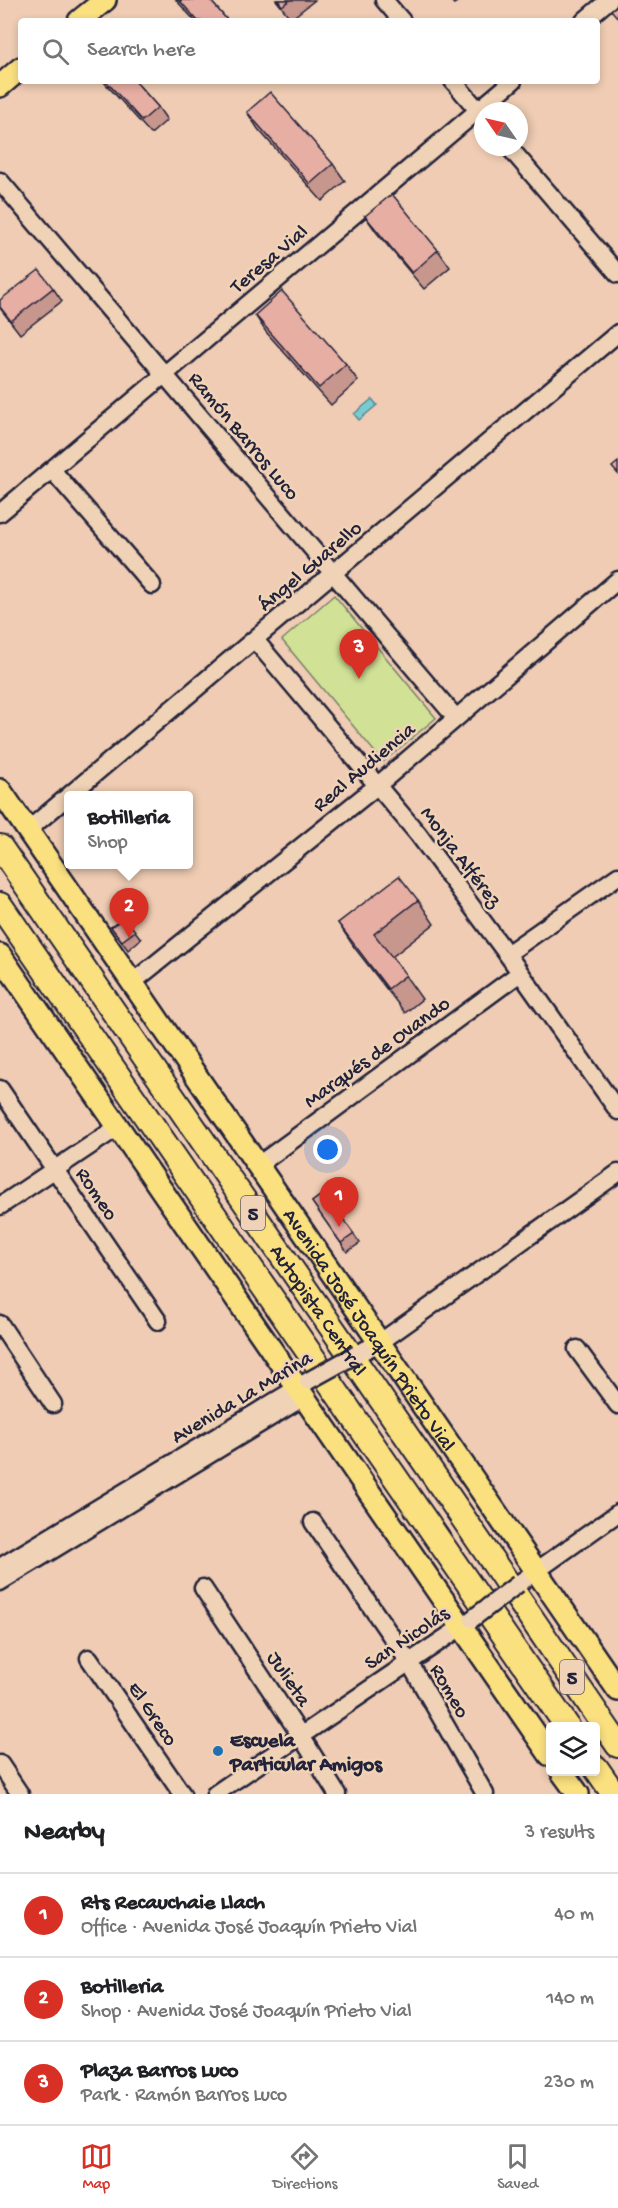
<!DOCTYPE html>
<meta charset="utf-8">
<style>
:root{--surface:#fff;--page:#f6f6f6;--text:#202124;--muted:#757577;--line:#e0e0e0;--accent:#d93025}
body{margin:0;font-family:"Gochi Hand",sans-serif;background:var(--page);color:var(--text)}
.controls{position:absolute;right:18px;bottom:18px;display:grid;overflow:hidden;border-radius:6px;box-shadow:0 3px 9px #0003}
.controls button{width:54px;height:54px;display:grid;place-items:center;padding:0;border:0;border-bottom:2px solid var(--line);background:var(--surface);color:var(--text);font:30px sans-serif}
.compass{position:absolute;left:474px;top:102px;width:54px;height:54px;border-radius:50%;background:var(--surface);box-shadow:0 3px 9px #0003;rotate:304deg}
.you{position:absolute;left:328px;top:1150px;width:21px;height:21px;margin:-15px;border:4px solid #fff;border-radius:50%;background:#1a73e8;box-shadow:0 0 0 9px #1a73e833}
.badge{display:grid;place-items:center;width:39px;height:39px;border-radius:50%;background:var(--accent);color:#fff;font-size:20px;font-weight:700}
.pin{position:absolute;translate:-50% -50px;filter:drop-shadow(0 2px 3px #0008)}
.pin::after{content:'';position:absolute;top:32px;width:21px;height:18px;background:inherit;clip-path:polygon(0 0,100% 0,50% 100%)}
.popup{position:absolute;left:64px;top:791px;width:129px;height:78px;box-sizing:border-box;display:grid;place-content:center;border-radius:6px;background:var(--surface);filter:drop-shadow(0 2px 4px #0005);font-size:20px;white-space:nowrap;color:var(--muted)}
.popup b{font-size:22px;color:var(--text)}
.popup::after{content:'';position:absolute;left:50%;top:100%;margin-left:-12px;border:12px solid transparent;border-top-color:var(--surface)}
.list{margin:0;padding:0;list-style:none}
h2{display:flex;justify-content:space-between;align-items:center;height:78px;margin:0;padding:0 24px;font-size:26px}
h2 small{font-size:20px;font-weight:400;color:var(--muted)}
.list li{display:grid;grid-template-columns:39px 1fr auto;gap:18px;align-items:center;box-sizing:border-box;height:84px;padding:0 24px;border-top:2px solid var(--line)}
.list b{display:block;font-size:22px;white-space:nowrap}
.list p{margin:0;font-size:20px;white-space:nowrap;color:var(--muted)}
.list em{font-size:20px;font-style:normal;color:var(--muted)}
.icon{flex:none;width:33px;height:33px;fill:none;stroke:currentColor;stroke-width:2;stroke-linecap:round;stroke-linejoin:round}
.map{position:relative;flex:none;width:618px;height:1794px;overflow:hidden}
.search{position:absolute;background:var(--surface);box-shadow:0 3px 9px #0003;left:18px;right:18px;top:18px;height:66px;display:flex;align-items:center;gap:15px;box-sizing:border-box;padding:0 21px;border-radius:6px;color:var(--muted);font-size:22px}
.sheet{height:330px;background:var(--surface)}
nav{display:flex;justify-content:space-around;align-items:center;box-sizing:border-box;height:84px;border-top:2px solid var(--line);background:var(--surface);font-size:16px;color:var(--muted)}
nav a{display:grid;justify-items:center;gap:3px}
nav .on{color:var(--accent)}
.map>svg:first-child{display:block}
.green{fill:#d1e195;stroke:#7a8268;stroke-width:1.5}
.water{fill:#7acbd0;stroke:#578794;stroke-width:1.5}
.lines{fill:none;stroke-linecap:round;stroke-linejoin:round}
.minor-casing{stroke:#22223b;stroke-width:21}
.major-casing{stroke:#22223b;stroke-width:26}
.highway-casing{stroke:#22223b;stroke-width:28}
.minor{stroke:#f0d3b6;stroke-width:16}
.major{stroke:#fbe080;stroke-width:21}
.highway{stroke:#fbe080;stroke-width:24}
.minor-bridge-casing{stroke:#22223b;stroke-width:21;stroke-linecap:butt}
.minor-bridge{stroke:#f0d3b6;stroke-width:16}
.wall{fill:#c7968d;stroke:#22223b;stroke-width:1.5}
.building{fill:#e7aea4;stroke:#22223b;stroke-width:1.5}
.poi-dot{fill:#1f6fb2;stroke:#f0d3b6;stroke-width:2}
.labels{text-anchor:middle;stroke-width:5;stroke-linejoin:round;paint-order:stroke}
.shield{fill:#f0d3b6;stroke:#605760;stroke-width:1.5}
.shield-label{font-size:20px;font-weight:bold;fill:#22223b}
.street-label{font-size:21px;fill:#22223b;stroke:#f0d3b6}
.poi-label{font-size:21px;font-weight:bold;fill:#22223b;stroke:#f0d3b6;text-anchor:start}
</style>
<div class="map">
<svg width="618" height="1794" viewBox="0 0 618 1794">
<rect width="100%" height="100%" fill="#efccb3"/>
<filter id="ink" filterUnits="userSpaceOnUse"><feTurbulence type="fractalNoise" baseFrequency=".0167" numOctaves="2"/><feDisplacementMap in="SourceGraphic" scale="12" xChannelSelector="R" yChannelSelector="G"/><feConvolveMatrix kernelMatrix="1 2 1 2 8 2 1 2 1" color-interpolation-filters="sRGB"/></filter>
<g filter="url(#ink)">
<!-- green -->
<path class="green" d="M334 595 436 718 383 762 282 640Z"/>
<!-- water -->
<path class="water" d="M372 399 377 405 359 420 354 414Z"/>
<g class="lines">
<!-- minor casing -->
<g class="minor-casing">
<path id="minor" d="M384 0 402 21
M584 21 609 0
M453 81 483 116
M509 147 618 274
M0 181 456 718
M52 470 152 585
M0 513 513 81
M255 640 418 834 507 954 618 1111
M28 830 618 333
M507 954 618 876
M133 982 378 785 618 580
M0 1089 158 1321
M257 1166 520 973
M0 1206 118 1127
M0 1324 53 1404
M577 1349 618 1405
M357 1354 379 1343 618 1173
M313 1522 409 1662 485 1794
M0 1567 307 1382
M0 1582 304 1397
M518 1584 618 1513
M203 1588 301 1736 337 1794
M89 1658 182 1794
M0 1764 20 1794
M215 1794 470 1621"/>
</g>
<!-- major casing -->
<g class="major-casing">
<g id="major">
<path d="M79 21 105 0"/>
<path d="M0 86 21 68"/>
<path id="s1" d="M0 790 618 1690"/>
<path d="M0 955 550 1755"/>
<path d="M562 1772 578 1794"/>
</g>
</g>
<!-- highway casing -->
<g class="highway-casing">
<g id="highway">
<path id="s2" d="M0 847 446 1493 618 1745"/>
<path d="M0 905 567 1726"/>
<path d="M596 1768 614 1794"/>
</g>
</g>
<!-- minor -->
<use href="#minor" class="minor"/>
<!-- major -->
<use href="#major" class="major"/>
<!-- highway -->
<use href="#highway" class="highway"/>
<!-- minor-bridge casing -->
<g class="minor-bridge-casing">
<path id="minor-bridge" d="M308 1381 357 1354
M472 1619 518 1584"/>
</g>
<!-- minor-bridge -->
<use href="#minor-bridge" class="minor-bridge"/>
</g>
<!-- wall -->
<path class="wall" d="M176 0H210L228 21H195Z
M276 0H315L291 19Z
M450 0H460L454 4Z
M103 81H135L158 107 167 120 151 134Z
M247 112 333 164 345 181 322 201 258 129Z
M365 216 438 250 450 267 424 289 377 233Z
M53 288 62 301 20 334 0 308Z
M255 315 346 364 358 381 331 405 266 332Z
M418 900 434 924 392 957 422 999 405 1013 354 947 338 923Z
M111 927 135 931 141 939 128 950Z
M324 1193 360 1243 347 1252 312 1202Z"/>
<!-- building -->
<path class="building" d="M179 0H210L228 21H198Z
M278 0H290L282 6Z
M618 5V18L611 10Z
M106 81H135L158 107 142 121Z
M270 92 333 164 310 184 247 112Z
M392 194 438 250 412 273 365 216Z
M39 270 53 288 11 321 0 307V300Z
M282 291 346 364 319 388 255 315Z
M618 462V474L612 467Z
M399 876 418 900 374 934 406 975 388 989 338 923Z
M125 917 135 931 122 941 111 927Z
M324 1193 354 1234 341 1243 312 1202Z"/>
</g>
<!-- markers -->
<circle class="poi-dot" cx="218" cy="1751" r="6"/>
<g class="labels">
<!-- shield labels -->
<g class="shield">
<rect x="241" y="1196" width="24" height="34" rx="4.5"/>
<rect x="560" y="1660" width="24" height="34" rx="4.5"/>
</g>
<g class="shield-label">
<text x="253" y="1220">5</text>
<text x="572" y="1684">5</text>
</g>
<!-- street labels -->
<g class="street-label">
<text transform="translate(268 258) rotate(-40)" y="7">Teresa Vial</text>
<text transform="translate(245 435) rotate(50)" y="7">Ramón Barros Luco</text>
<text transform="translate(309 565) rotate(-40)" y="7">Ángel Guarello</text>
<text transform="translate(363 766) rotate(-40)" y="7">Real Audiencia</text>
<text transform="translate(462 856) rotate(53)" y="7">Monja Alférez</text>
<text transform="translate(376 1051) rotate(-36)" y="7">Marqués de Ovando</text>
<text transform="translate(98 1193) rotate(56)" y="7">Romeo</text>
<text dy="7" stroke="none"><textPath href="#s2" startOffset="562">Autopista Central</textPath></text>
<text dy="7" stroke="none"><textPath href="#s1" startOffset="654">Avenida José Joaquín Prieto Vial</textPath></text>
<text transform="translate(241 1396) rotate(-31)" y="7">Avenida La Marina</text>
<text transform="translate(406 1637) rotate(-34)" y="7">San Nicolás</text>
<text transform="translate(290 1678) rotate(56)" y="7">Julieta</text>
<text transform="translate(451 1690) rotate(60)" y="7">Romeo</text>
<text transform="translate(154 1713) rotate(56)" y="7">El Greco</text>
</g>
<!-- poi labels -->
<g class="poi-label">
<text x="230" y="1746">Escuela<tspan x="230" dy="24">Particular Amigos</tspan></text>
</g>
</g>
</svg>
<div class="controls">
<button><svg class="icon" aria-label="layers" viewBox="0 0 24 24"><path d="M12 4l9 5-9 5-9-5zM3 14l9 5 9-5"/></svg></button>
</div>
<svg class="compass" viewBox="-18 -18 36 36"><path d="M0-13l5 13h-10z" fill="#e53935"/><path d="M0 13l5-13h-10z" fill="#757577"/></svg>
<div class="you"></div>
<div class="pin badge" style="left:339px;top:1227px">1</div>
<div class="pin badge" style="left:129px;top:938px">2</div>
<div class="popup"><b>Botilleria</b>Shop</div>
<div class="pin badge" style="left:359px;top:679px">3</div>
<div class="search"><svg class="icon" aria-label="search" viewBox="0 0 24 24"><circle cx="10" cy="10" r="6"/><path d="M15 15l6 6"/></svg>Search here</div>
</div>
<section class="sheet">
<h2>Nearby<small>3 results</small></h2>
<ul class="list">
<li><span class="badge">1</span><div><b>Rts Recauchaie Llach</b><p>Office · Avenida José Joaquín Prieto Vial</p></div><em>40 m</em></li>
<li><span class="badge">2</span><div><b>Botilleria</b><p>Shop · Avenida José Joaquín Prieto Vial</p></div><em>140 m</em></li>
<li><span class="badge">3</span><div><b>Plaza Barros Luco</b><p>Park · Ramón Barros Luco</p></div><em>230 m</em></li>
</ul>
</section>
<nav>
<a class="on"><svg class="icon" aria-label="map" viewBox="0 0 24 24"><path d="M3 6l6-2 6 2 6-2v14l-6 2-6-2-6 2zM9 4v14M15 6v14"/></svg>Map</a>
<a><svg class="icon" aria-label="directions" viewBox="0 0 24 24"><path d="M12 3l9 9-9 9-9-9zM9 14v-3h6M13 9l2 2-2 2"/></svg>Directions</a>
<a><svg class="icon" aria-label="saved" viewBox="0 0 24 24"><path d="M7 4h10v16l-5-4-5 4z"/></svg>Saved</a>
</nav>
